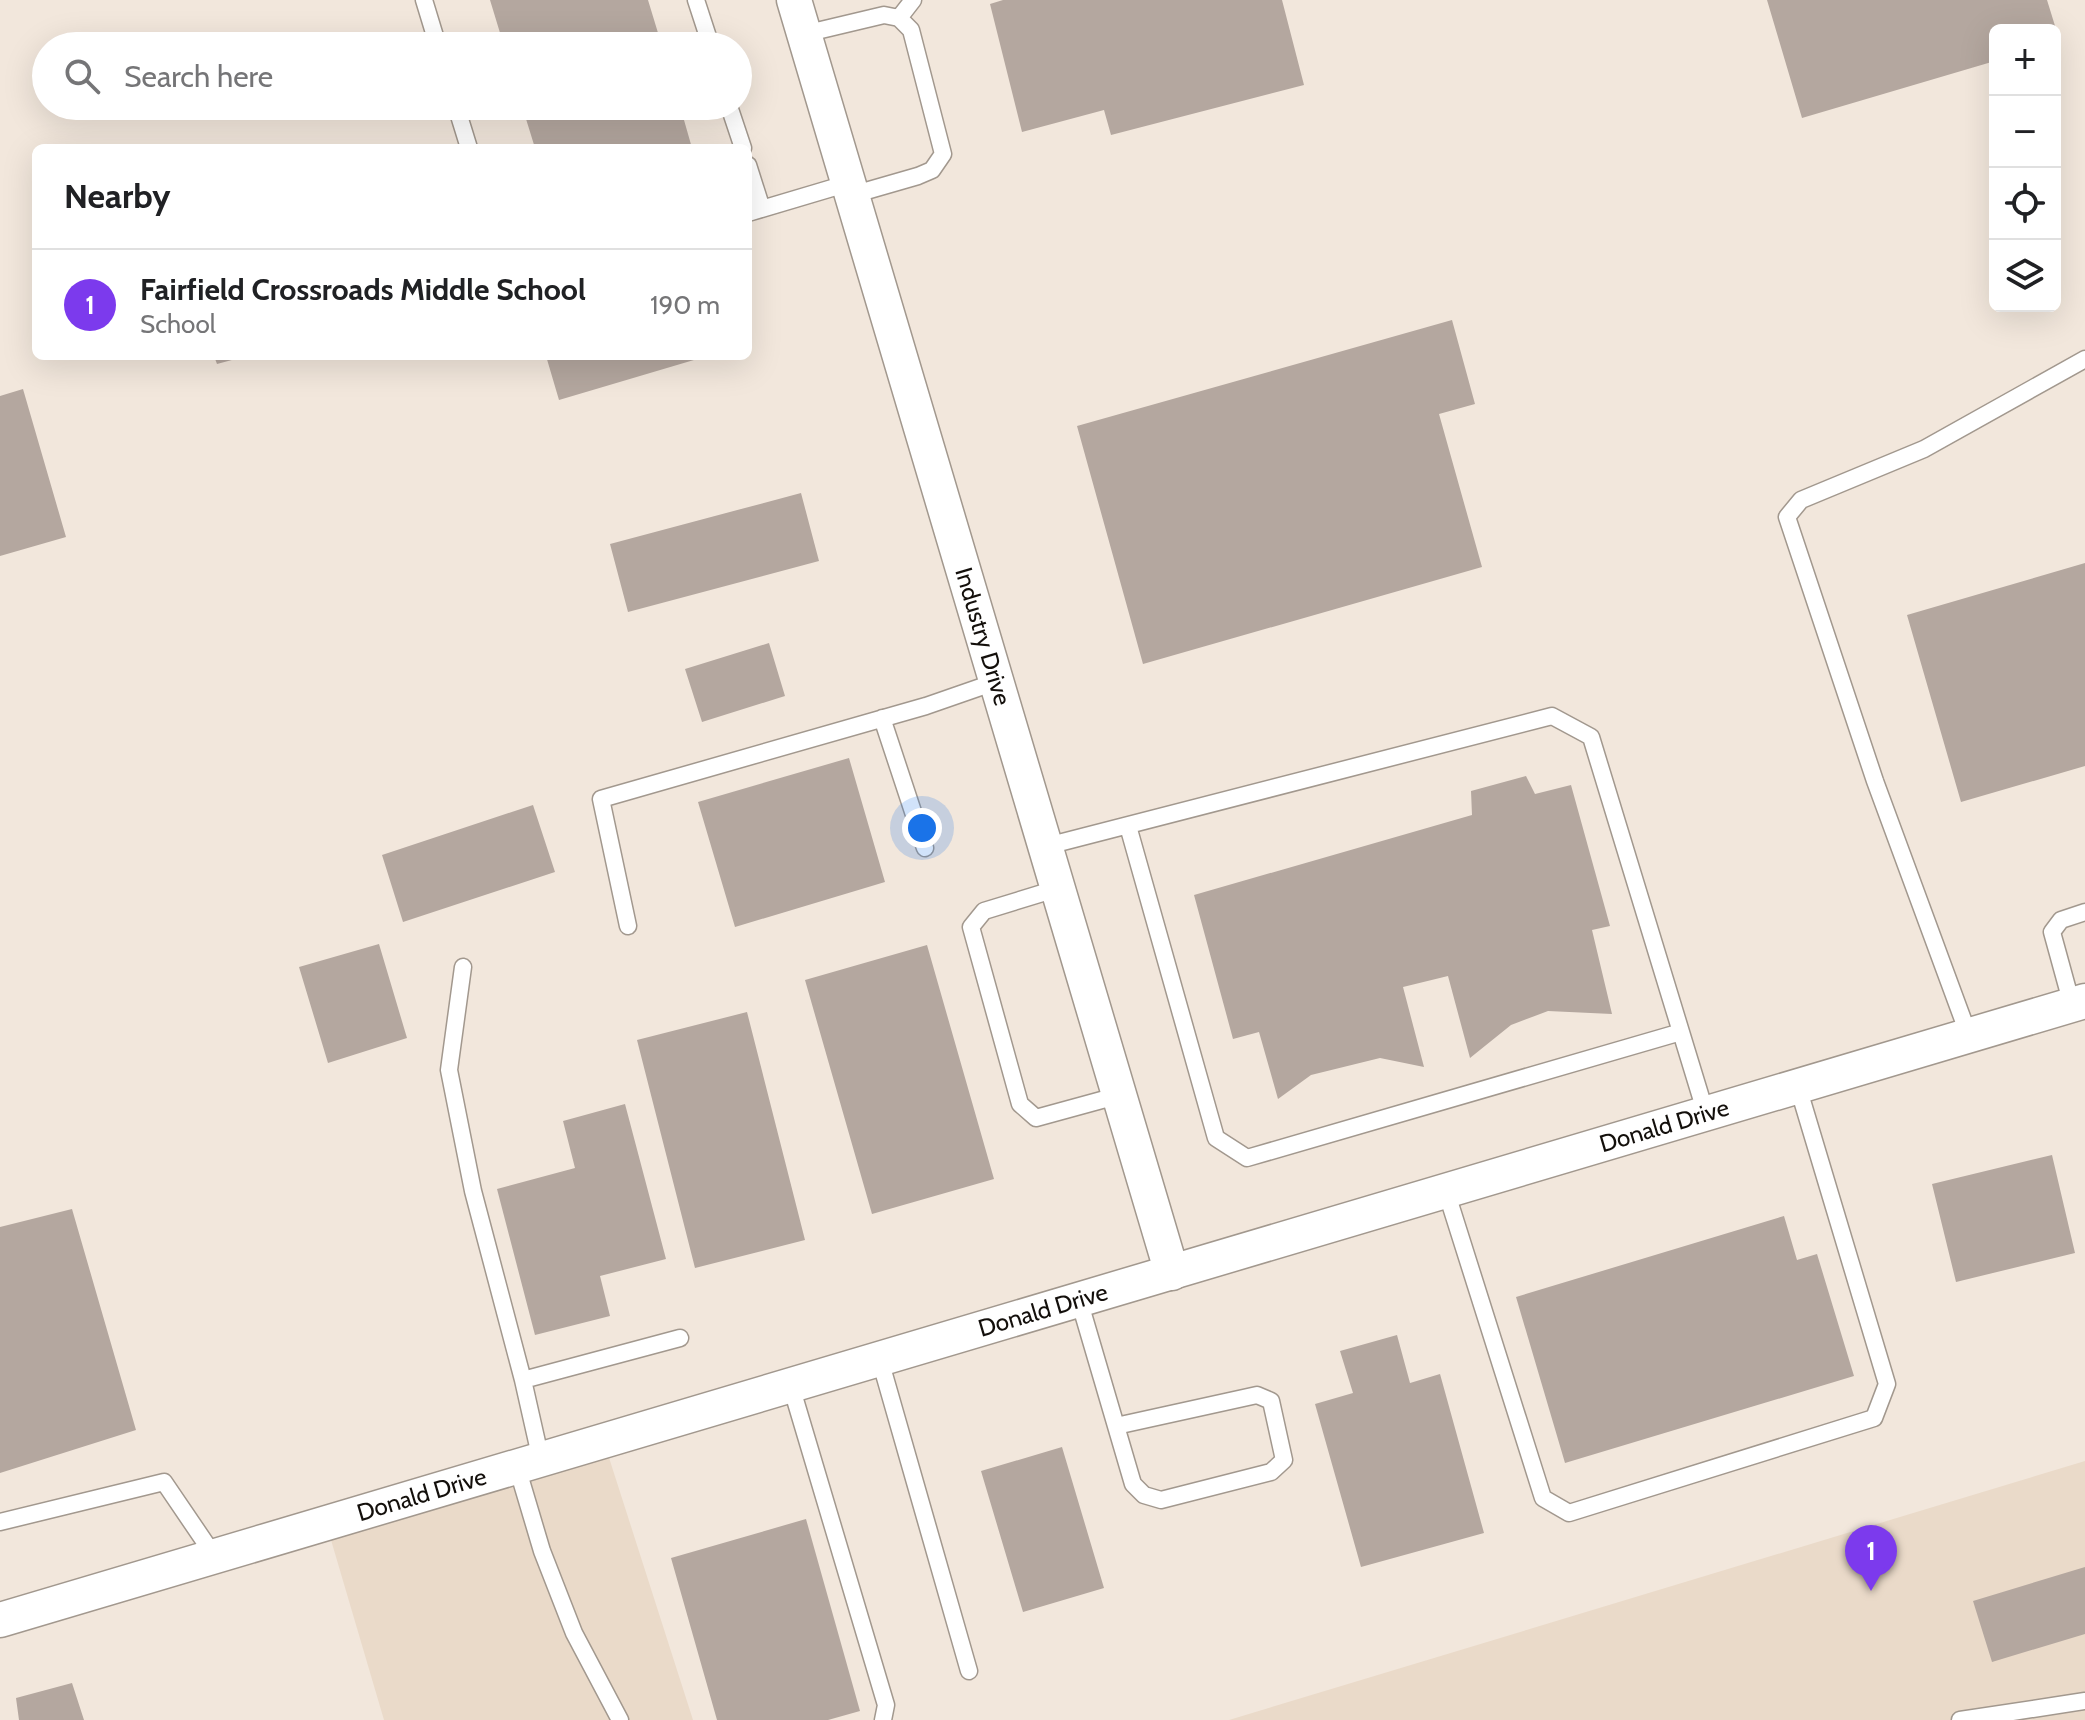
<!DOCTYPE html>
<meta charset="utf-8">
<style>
:root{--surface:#fff;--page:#f6f6f6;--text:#202124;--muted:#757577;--line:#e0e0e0;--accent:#7c3aed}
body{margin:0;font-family:Cabin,sans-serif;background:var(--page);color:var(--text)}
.controls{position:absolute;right:24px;top:24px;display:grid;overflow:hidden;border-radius:12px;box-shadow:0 8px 32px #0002}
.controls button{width:72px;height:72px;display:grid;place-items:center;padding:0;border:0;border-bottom:2px solid var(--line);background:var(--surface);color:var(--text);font:40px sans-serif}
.you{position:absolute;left:922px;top:828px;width:28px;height:28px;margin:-20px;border:6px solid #fff;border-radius:50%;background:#1a73e8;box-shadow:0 0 0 12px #1a73e833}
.badge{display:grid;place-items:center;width:52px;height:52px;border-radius:50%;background:var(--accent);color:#fff;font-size:26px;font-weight:700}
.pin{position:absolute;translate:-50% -66px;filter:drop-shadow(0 2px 4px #0008)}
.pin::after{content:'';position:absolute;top:42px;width:28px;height:24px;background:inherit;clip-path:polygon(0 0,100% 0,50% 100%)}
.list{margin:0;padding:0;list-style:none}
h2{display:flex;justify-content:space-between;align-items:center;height:104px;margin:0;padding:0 32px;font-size:34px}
h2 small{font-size:26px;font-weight:400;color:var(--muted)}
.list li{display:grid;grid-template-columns:52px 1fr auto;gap:24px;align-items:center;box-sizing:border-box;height:112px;padding:0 32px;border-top:2px solid var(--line)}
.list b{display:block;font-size:30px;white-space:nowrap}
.list p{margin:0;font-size:26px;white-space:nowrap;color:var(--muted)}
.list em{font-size:26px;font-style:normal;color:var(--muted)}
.icon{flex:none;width:44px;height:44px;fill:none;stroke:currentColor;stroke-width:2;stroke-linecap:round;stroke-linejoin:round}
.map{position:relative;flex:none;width:2085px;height:1720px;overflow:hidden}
.search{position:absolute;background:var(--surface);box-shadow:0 8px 32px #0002;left:32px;top:32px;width:720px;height:88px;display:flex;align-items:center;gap:20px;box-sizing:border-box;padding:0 28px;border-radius:44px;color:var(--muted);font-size:30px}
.panel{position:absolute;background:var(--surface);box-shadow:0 8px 32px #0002;left:32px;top:144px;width:720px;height:216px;border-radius:12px}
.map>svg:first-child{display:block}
.built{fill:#eadac9}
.building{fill:#b4a79f}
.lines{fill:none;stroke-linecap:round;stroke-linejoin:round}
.service-casing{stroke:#a2988e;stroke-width:19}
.minor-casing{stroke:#a2988e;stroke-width:37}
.service{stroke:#fff;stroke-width:16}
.minor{stroke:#fff;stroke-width:34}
.labels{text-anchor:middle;stroke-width:6;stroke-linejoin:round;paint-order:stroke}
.street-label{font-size:24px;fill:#130f0b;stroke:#f2e7dc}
</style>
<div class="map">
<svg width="2085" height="1720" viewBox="0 0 2085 1720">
<rect width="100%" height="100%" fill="#f2e7dc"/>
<!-- built -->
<path class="built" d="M604 1442 693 1720H384L326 1523Z
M2085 1461V1720H1229Z"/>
<!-- building -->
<path class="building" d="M490 0H648L662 46H504Z
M1003 0H1282L1304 85 1111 135 1104 110 1022 132 990 4Z
M1767 0H2047L2060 42 2055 43V30H1995V61L1802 118Z
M522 106H680L692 148H535Z
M1452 320 1475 404 1439 414 1482 567 1143 664 1077 426Z
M214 356H243V357L217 364Z
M546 356H704V357L559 400Z
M23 389 66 537 0 556V396Z
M801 493 819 561 628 612 610 544Z
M2085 563V766L1961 802 1907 615Z
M769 643 785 696 702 722 685 669Z
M849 758 885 882 735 927 698 802Z
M1526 776 1535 794 1571 785 1610 926 1592 930 1612 1014 1548 1011 1511 1025 1470 1058 1448 976 1403 987 1424 1067 1380 1058 1311 1075 1278 1099 1259 1032 1233 1039 1194 895 1472 815 1471 791Z
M533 805 555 872 403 922 382 855Z
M379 944 407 1038 328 1063 299 967Z
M927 945 994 1179 872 1214 805 980Z
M747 1012 805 1240 695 1268 637 1040Z
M625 1104 666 1259 600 1276 610 1316 535 1335 497 1189 575 1168 563 1121Z
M2052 1155 2075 1253 1956 1282 1932 1184Z
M72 1209 136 1430 0 1473V1227Z
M1784 1216 1797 1260 1817 1254 1854 1376 1565 1463 1516 1297Z
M1397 1335 1410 1383 1440 1374 1484 1533 1361 1567 1315 1404 1353 1393 1340 1351Z
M1062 1447 1104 1588 1023 1612 981 1471Z
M806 1519 860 1711 828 1720H717L671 1558Z
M2085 1567V1634L1992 1662 1973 1601Z
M72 1683 84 1720H19L16 1698Z"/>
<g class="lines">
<!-- service casing -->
<g class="service-casing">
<path id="service" d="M424 0 438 46
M696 0 711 46
M899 18 913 0
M804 34 884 15 899 18 911 30 943 154 932 170 918 176 852 195
M456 106 469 148
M729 106 743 148
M748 165 762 209
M748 213 849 183
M882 718 925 848
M1128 826 1216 1138 1247 1158 1681 1032
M1047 846 1552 716 1591 737 1706 1114
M1059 888 984 911 971 927 1020 1104 1036 1118 1120 1095
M628 926 601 799 926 706 998 681
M463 967 449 1070 473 1191 523 1380
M2072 1005 2052 932 2061 920 2085 912
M1969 1036 1875 781 1787 517 1801 500 1924 449 2085 359
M1446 1191 1543 1498 1569 1513 1874 1418 1887 1384 1798 1087
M1079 1300 1133 1484 1144 1495 1161 1500 1271 1472 1284 1460 1271 1401 1257 1395 1116 1426
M880 1360 969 1671
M791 1386 886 1705 883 1720
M541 1460 523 1380 680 1338
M517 1467 542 1551 574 1633 620 1720
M0 1522 164 1482 215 1557
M1960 1720 2085 1701"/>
</g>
<!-- minor casing -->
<g class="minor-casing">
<g id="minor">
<path id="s1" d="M794 0 1172 1273"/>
<path id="s2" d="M0 1620 2085 1001"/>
</g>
</g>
<!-- service -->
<use href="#service" class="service"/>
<!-- minor -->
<use href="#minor" class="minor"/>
</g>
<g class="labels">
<!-- street labels -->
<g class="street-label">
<text dy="8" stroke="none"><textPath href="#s1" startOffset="664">Industry Drive</textPath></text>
<text dy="8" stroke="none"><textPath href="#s2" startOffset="1736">Donald Drive</textPath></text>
<text dy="8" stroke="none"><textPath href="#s2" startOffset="1088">Donald Drive</textPath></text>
<text dy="8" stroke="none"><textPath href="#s2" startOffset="440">Donald Drive</textPath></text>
</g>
</g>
</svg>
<div class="controls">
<button>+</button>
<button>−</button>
<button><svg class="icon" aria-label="locate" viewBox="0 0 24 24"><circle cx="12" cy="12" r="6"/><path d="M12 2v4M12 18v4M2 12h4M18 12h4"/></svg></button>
<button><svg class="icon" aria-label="layers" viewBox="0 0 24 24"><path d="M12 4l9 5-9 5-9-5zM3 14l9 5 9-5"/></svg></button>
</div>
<div class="you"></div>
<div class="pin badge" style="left:1871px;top:1591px">1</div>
<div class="search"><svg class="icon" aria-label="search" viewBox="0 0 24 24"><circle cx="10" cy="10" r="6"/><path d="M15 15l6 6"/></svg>Search here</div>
<section class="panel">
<h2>Nearby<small></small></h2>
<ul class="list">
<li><span class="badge">1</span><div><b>Fairfield Crossroads Middle School</b><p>School</p></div><em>190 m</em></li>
</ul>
</section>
</div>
